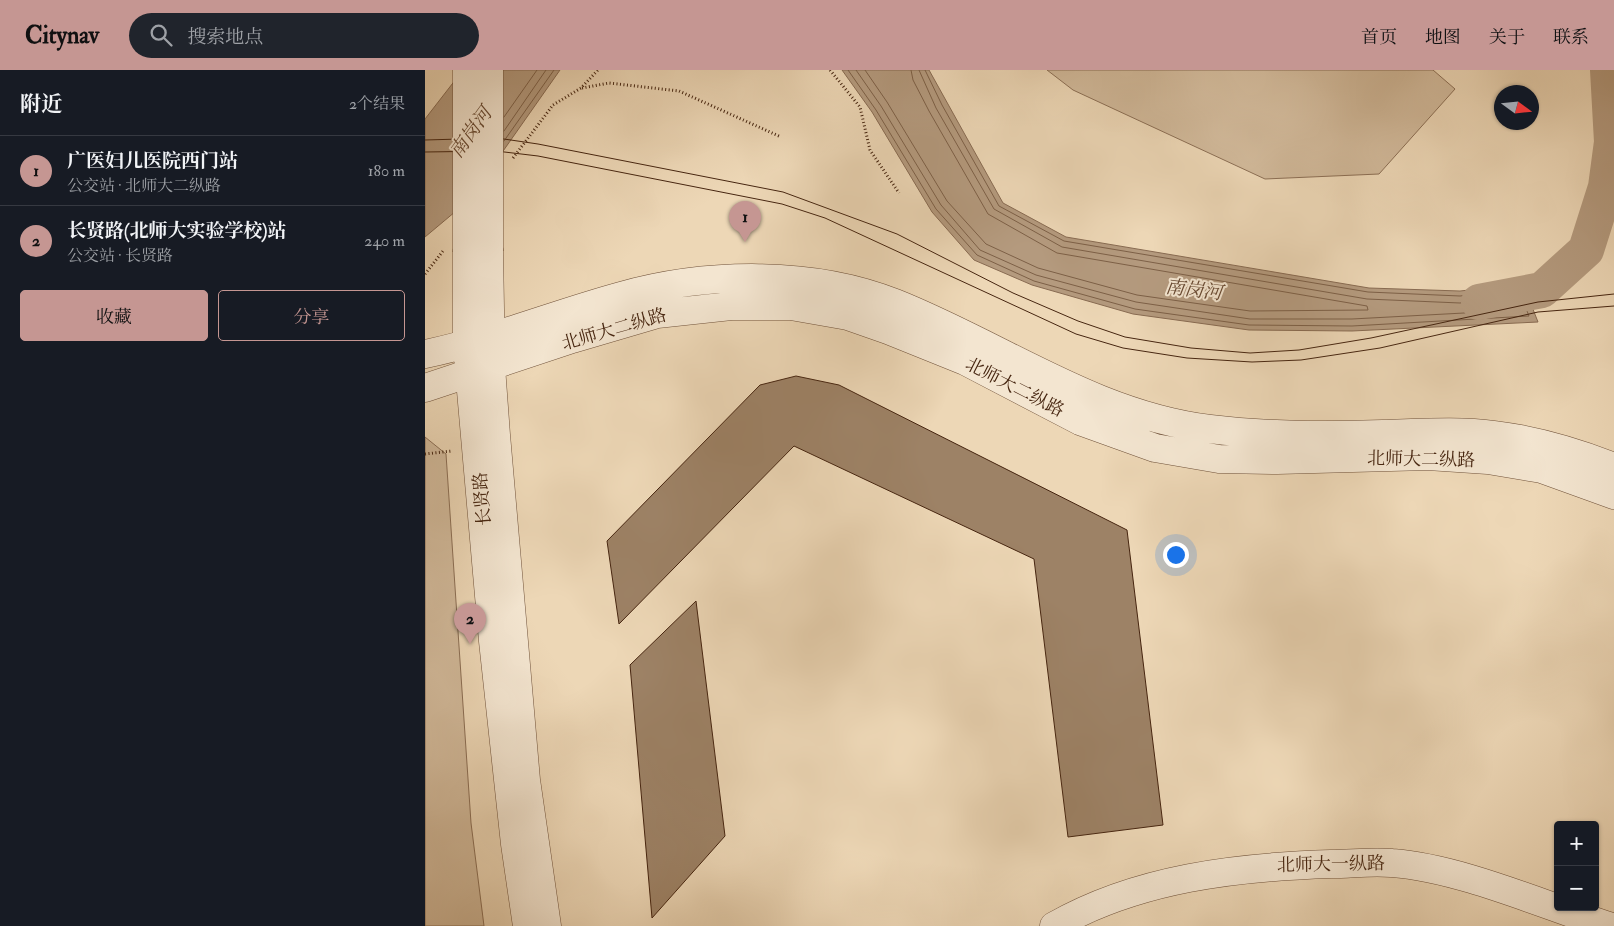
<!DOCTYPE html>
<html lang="zh">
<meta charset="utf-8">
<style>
:root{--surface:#171b24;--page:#20242c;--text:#f1f3f6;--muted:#9ea1a6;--line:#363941;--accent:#c59692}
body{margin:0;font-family:"IM FELL Double Pica","Noto Serif SC",serif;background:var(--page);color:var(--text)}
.controls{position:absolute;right:15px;bottom:15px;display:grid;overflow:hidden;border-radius:5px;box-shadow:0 1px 4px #0004}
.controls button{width:45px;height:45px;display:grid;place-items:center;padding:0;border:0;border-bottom:1px solid var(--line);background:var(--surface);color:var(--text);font:25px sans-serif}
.compass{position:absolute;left:1069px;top:15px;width:45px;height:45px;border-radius:50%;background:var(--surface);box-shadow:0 1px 4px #0004;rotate:105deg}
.you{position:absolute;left:750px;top:484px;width:18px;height:18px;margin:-12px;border:4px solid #fff;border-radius:50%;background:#1a73e8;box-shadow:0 0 0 8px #1a73e833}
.badge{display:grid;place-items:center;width:32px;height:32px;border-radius:50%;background:var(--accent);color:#111;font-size:16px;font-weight:700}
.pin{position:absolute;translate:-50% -41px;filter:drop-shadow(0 1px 2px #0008)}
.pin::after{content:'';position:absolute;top:26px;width:18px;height:15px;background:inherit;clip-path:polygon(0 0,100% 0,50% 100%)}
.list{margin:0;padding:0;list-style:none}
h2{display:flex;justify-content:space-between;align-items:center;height:65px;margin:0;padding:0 20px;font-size:21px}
h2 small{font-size:16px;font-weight:400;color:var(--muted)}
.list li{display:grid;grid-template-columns:32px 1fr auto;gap:15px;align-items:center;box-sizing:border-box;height:70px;padding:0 20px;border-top:1px solid var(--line)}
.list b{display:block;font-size:19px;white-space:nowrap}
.list p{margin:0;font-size:16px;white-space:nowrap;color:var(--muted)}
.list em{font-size:16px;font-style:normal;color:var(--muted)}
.actions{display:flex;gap:10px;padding:15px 20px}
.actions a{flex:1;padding:11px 0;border:1px solid var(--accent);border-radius:5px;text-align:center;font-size:18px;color:var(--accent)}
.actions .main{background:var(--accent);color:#111}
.icon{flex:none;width:28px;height:28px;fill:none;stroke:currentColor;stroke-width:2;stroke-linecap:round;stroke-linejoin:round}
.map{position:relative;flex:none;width:1189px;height:856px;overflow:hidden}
header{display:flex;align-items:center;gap:30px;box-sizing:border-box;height:70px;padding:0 25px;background:var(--accent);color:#111}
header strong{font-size:24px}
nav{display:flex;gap:28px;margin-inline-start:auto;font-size:18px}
.search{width:350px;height:45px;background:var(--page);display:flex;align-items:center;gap:12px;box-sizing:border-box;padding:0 18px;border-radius:28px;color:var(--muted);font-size:19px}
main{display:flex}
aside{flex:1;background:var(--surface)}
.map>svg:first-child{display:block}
.green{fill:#d1b99a;stroke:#8c6f55}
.water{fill:#b49a7e;stroke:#886b52}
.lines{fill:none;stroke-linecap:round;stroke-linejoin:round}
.shore{stroke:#7d6047;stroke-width:1}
.river{stroke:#b49a7e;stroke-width:36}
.building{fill:#9d8266;stroke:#462510}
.minor-casing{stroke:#70523a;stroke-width:29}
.path{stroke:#462510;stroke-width:3;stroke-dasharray:1 2.5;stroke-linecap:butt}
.minor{stroke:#f3e5d0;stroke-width:28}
.tram{stroke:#462510;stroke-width:1}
.minor-bridge-casing{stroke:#70523a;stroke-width:29;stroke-linecap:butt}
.minor-bridge{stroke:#f3e5d0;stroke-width:28}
.labels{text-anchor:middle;stroke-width:4;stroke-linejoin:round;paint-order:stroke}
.street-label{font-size:18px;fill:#462510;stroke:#f3e5d0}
.water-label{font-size:19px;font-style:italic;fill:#674831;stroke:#f3e5d0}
</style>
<header>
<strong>Citynav</strong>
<div class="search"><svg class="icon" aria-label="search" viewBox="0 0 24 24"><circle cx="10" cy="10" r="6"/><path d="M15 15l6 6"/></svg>搜索地点</div>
<nav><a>首页</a><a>地图</a><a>关于</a><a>联系</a></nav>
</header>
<main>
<aside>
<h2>附近<small>2个结果</small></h2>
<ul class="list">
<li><span class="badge">1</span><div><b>广医妇儿医院西门站</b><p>公交站 · 北师大二纵路</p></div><em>180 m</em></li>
<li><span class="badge">2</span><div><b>长贤路(北师大实验学校)站</b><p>公交站 · 长贤路</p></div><em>240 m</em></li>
</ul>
<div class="actions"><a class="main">收藏</a><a>分享</a></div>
</aside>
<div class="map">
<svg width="1189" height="856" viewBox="0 0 1189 856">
<rect width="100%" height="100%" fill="#edd7b6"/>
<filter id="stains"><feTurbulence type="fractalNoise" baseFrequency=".004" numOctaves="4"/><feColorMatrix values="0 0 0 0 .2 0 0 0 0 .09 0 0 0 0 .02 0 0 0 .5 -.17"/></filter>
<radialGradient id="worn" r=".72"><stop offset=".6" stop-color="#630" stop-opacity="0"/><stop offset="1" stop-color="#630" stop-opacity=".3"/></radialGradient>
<!-- green -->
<path class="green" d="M622 0H1008L1030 19 954 104 840 109 648 20Z
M0 367 21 384 46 753 59 856H0Z"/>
<!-- water -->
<path class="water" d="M38 0H135L43 131 0 167V49Z
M417 0H504L578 133 641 167 944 218 1035 221 1098 214 1113 252 927 261 824 260 708 244 607 215 549 190 507 142 447 42Z"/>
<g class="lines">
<!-- shore -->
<path class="shore" d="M423 0 451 40 511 139 552 185 609 211 710 239 824 255 927 256 1104 246 1093 219 1035 226 943 222 639 171 574 136 517 35 500 0
M431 0 456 36 516 135 555 180 611 205 711 232 825 249H927L1095 240 1089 226 1035 233 942 229 637 177 569 139 511 38 494 0
M440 0 462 32 522 131 561 174 613 198 712 225 825 241 943 240 942 236 632 183 563 144 504 41 488 10 486 0
M79 47 112 0
M79 61 121 0
M79 71 129 0"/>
<!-- river -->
<path class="river" d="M1161 180 1181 117 1187 72 1183 0
M1054 232 1117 220 1161 180"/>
</g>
<!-- building -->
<path class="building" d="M371 306 414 315 702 460 738 755 643 767 609 489 369 376 194 554 182 471 335 315Z
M271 531 300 766 227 848 205 595Z"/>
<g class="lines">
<!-- minor casing -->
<g class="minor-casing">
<path id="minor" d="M64 181 66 297 71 365 101 710 122 856
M42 182V275L68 571 90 774 102 856
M0 284C67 270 130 244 196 226 281 202 387 200 470 233 576 275 669 345 785 359 842 366 900 366 958 364 995 363 1033 360 1070 365 1110 370 1151 382 1189 397
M0 318 147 269 232 244 306 236H366L423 246 463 260 540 291 655 351 730 378 794 389 852 390 1003 386 1063 390 1117 399 1189 425
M629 856C713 808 812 797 906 794 926 794 947 791 967 793 1035 798 1118 835 1184 856"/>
</g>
<!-- path -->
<path class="path" d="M405 0 435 37 445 80 474 123
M157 18 184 13 254 21 356 67
M88 88 128 35 156 18 173 0
M0 204 18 181
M0 384 27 381"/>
<!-- minor -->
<use href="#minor" class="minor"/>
<!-- tram -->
<path class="tram" d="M0 70 72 68 113 74 358 122 472 164 588 223 653 251 700 267 766 278 825 283 874 280 946 268 1113 232 1189 224
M0 82 71 81 113 86 357 134 400 148 651 264 698 278 762 288 827 292 876 290 955 278 1113 242 1189 236"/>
<!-- minor-bridge casing -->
<g class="minor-bridge-casing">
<path id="minor-bridge" d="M42 0V182
M64 0V181"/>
</g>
<!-- minor-bridge -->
<use href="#minor-bridge" class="minor-bridge"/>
</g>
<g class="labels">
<!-- street labels -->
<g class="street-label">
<text transform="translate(189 259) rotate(-16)" y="6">北师大二纵路</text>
<text transform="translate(590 317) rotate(27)" y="6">北师大二纵路</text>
<text transform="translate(996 389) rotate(1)" y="6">北师大二纵路</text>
<text transform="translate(57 429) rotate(-95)" y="6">长贤路</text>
<text transform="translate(906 794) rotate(-1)" y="6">北师大一纵路</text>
</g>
<!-- water labels -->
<g class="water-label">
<text transform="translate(45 62) rotate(-54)" y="7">南岗河</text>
<text transform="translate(769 219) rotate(7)" y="7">南岗河</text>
</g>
</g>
<rect width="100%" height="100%" filter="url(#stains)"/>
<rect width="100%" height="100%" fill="url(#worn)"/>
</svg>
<div class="controls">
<button>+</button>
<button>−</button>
</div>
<svg class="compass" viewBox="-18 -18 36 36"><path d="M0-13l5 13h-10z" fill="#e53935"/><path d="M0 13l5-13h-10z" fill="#9ea1a6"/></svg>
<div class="you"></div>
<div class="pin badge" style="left:320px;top:172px">1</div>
<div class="pin badge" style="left:45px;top:574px">2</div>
</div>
</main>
